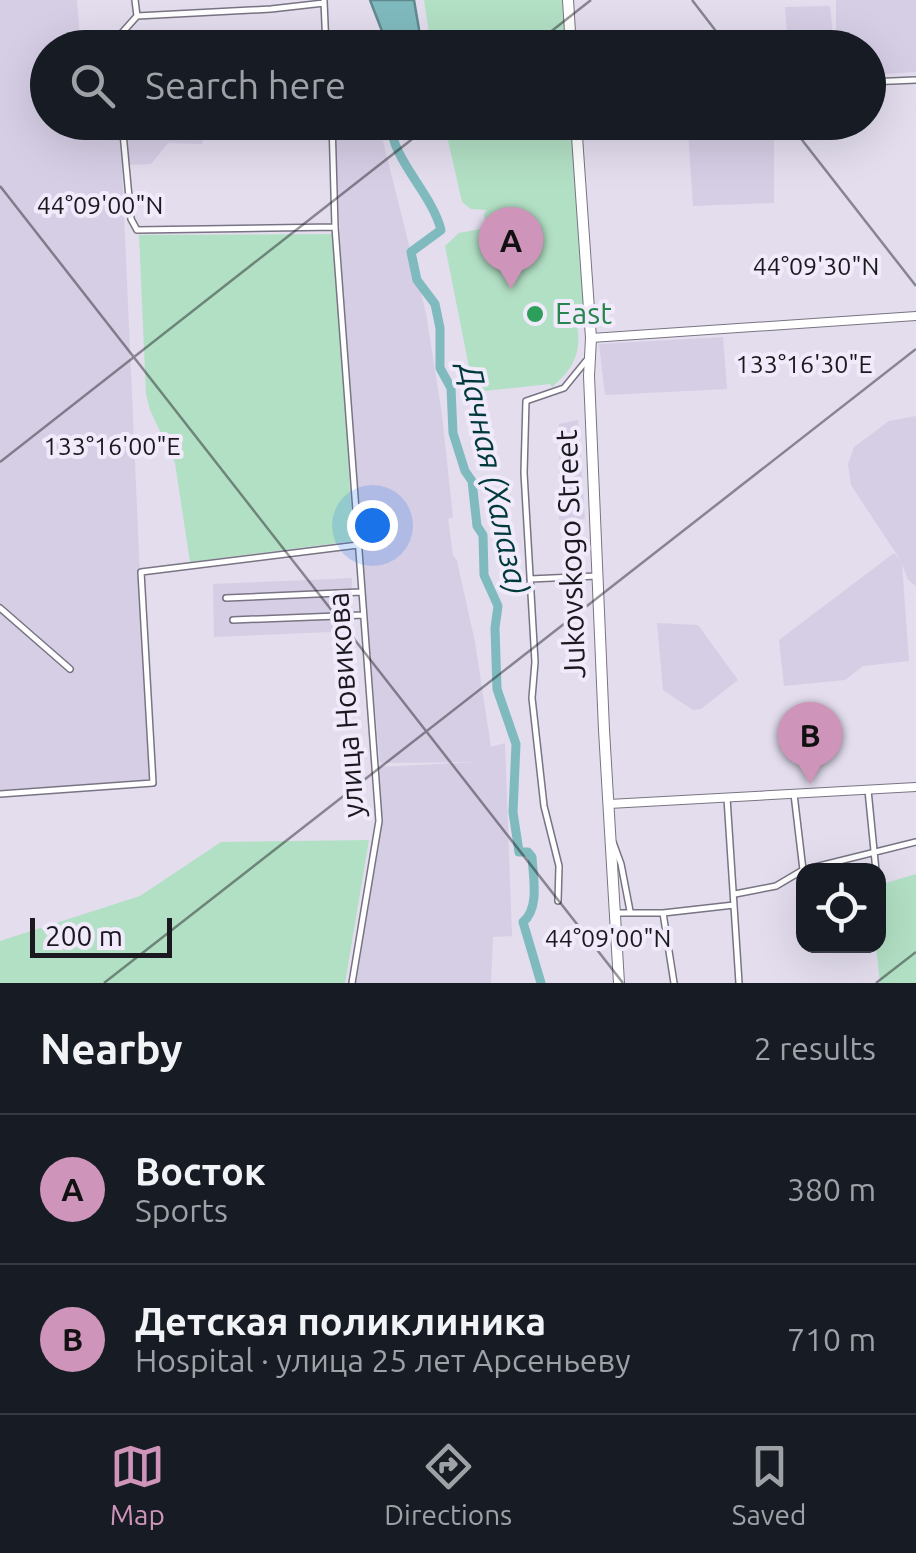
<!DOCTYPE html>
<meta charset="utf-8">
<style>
:root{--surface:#171b24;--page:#20242c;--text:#f1f3f6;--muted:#9ea1a6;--line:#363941;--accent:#ce94ba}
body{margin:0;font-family:Ubuntu,sans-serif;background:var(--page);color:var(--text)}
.controls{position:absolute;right:30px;bottom:30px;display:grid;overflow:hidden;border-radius:20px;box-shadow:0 10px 40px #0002}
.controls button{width:90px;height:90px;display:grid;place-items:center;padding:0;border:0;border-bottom:2px solid var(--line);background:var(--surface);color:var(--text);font:50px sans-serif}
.scale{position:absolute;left:30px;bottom:25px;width:142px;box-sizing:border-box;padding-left:10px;border:5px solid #1b191f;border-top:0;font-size:28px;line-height:35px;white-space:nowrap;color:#1b191f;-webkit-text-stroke:8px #f0eafb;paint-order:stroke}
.you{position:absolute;left:372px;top:525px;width:35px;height:35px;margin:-25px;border:8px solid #fff;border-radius:50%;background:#1a73e8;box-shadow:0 0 0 15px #1a73e833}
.badge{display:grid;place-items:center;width:65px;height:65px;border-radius:50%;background:var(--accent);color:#111;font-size:32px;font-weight:700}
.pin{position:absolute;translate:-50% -82px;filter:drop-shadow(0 2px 5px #0008)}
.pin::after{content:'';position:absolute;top:52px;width:35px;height:30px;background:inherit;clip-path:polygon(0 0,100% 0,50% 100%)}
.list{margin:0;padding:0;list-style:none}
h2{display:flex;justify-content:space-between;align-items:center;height:130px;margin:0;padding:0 40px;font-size:42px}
h2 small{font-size:32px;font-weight:400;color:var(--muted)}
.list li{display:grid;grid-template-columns:65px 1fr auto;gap:30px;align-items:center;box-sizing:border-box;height:150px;padding:0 40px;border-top:2px solid var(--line)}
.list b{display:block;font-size:38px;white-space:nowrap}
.list p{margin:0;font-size:32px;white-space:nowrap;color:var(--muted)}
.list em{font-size:32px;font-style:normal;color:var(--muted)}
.icon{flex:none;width:55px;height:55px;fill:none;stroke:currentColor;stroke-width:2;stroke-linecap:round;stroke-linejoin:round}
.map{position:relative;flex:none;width:916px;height:983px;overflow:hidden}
.search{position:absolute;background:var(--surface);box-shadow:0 10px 40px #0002;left:30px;right:30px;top:30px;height:110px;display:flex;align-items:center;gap:25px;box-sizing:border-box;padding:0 35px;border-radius:55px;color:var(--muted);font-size:38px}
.sheet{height:430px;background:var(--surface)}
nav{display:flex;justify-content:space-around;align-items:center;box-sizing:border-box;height:140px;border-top:2px solid var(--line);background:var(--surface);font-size:28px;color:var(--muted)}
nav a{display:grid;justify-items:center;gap:5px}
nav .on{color:var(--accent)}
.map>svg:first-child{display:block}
.built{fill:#d6cee5}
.green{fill:#b2e0c5}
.water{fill:#7fbabf;stroke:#618a8f;stroke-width:2.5}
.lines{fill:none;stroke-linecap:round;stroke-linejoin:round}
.river{stroke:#7fbabf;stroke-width:9}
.minor-casing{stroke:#797483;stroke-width:8}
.secondary-casing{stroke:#797483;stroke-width:10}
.primary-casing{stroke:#797483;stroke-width:12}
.minor{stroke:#fff;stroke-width:5}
.secondary{stroke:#fff;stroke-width:8}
.primary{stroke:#fff;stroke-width:10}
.ticks{fill:none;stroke:#1b191f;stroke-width:2.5;stroke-opacity:0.45}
.leisure-dot{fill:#2e9e5b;stroke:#f0eafb;stroke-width:4}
.labels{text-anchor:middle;stroke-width:8;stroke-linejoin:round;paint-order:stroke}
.leisure-label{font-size:30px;fill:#27864d;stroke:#f0eafb;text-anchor:start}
.street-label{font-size:30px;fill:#1b191f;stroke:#f0eafb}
.water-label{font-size:32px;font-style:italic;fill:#00393c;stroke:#f0eafb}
.ticks-label{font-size:25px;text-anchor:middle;fill:#1b191f;stroke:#f0eafb;stroke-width:8;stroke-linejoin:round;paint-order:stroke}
</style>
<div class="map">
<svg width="916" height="983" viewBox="0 0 916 983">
<rect width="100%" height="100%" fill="#e3ddee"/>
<!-- built -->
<path class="built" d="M0 0H77L80 41 112 38 113 47 48 48V122L120 123 149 780 0 790Z
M836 0H916V72L869 75 868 48 836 47Z
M830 6 834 47H788L785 7Z
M125 123V122L208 123 202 144 168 143 151 164 129 165Z
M774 125V203L693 206 688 131Z
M381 133 426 313 442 415 453 517 448 519 453 555 457 561 475 642 491 747 505 743 512 936 493 937 491 983H353L380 822 377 767 479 762 380 763 350 433 335 135Z
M723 337 727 389 605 395 599 344Z
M916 416V586L908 580 902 564 909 661 863 666 845 680 784 686 779 640 894 553 901 561 851 485 848 464 854 447 889 421Z
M578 420 585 519 559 520V424Z
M352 578V631L214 637 213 584Z
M657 623 698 625 738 680 701 709 693 710 663 690Z"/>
<!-- green -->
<path class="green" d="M424 0H564L567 47H431Z
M444 123H572L585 323 577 326C582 353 573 369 552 387L550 384 474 392 445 246 459 233 486 228 484 214 487 210 471 209 462 202Z
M335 234 353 541 190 562 175 463 150 410 146 394 139 235Z
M369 840 345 983H0V941L140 896 221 842Z
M916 874V983H880L876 946H878L879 885Z"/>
<!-- water -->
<path class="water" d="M370 0H414L422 47H381L382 31Z"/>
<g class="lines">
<!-- river -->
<path class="river" d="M391 122C390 158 432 193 441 230L411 252 417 280 435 304 440 328V368L451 388 453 433 465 471 472 481 477 526 483 535 484 575 498 606 495 628 497 689 516 744 513 812 519 852H528L532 857C533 877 540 908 523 922L541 983"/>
<!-- minor casing -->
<g class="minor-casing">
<path id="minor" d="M135 0 137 16
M324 1 326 48
M137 16 271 9 324 3
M115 48 120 35 137 16
M868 82 916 80
M122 122 131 219 137 230 335 227
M332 122 335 227 379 821 352 983
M530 579 597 576
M226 598 361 592
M0 608 70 669
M233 620 363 615
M868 790 876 871
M0 794 153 783 141 572 358 545
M794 794 803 870
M727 798 739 983
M613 842 621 864 630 911
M735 894 776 886 803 870 916 842
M558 901 559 866 544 806 532 698 535 662 524 473 526 401 564 388 586 361
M618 913H663L734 905
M663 913 674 983"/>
</g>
<!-- secondary casing -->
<g class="secondary-casing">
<path id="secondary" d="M591 338 916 316
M609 804 916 787"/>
</g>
<!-- primary casing -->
<g class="primary-casing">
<path id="primary" d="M568 0 571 48
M576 122 591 338 589 376 604 730 619 983"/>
</g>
<!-- minor -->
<use href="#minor" class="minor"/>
<!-- secondary -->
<use href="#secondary" class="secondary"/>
<!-- primary -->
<use href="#primary" class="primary"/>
</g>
<!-- ticks -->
<path class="ticks" d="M692 0 729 48M530 48 591 0M788 122 916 286M0 186 623 983M0 462 434 122M104 983 916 349M876 983 916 952"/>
<!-- markers -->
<circle class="leisure-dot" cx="535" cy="314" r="10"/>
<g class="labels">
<!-- leisure labels -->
<g class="leisure-label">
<text x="555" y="324">East</text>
</g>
<!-- street labels -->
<g class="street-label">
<text transform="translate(571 554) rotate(-92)" y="10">Jukovskogo Street</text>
<text transform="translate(346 705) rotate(-94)" y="10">улица Новикова</text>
</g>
<!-- water labels -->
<g class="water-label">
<text transform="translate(494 479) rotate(78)" y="11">Дачная (Халаза)</text>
</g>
</g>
<g class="ticks-label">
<text x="100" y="214">44°09'00"N</text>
<text x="816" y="275">44°09'30"N</text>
<text x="804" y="373">133°16'30"E</text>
<text x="112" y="455">133°16'00"E</text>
<text x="608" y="947">44°09'00"N</text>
</g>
</svg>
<div class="controls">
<button><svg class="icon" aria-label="locate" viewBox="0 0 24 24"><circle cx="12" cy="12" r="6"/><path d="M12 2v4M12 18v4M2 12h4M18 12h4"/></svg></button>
</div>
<div class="scale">200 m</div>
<div class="you"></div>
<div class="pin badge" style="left:511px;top:289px">A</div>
<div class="pin badge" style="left:810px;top:784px">B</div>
<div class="search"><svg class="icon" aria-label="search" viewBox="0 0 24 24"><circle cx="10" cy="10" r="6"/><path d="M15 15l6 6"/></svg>Search here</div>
</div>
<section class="sheet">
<h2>Nearby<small>2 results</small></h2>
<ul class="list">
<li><span class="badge">A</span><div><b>Восток</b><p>Sports</p></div><em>380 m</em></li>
<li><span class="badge">B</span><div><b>Детская поликлиника</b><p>Hospital · улица 25 лет Арсеньеву</p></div><em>710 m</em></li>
</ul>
</section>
<nav>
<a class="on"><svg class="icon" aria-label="map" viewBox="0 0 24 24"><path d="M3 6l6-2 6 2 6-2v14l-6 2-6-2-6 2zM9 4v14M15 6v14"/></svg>Map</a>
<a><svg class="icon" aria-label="directions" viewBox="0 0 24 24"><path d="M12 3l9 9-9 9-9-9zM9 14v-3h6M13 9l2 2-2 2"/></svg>Directions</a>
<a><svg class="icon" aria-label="saved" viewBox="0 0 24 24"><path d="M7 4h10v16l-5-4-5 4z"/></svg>Saved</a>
</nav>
